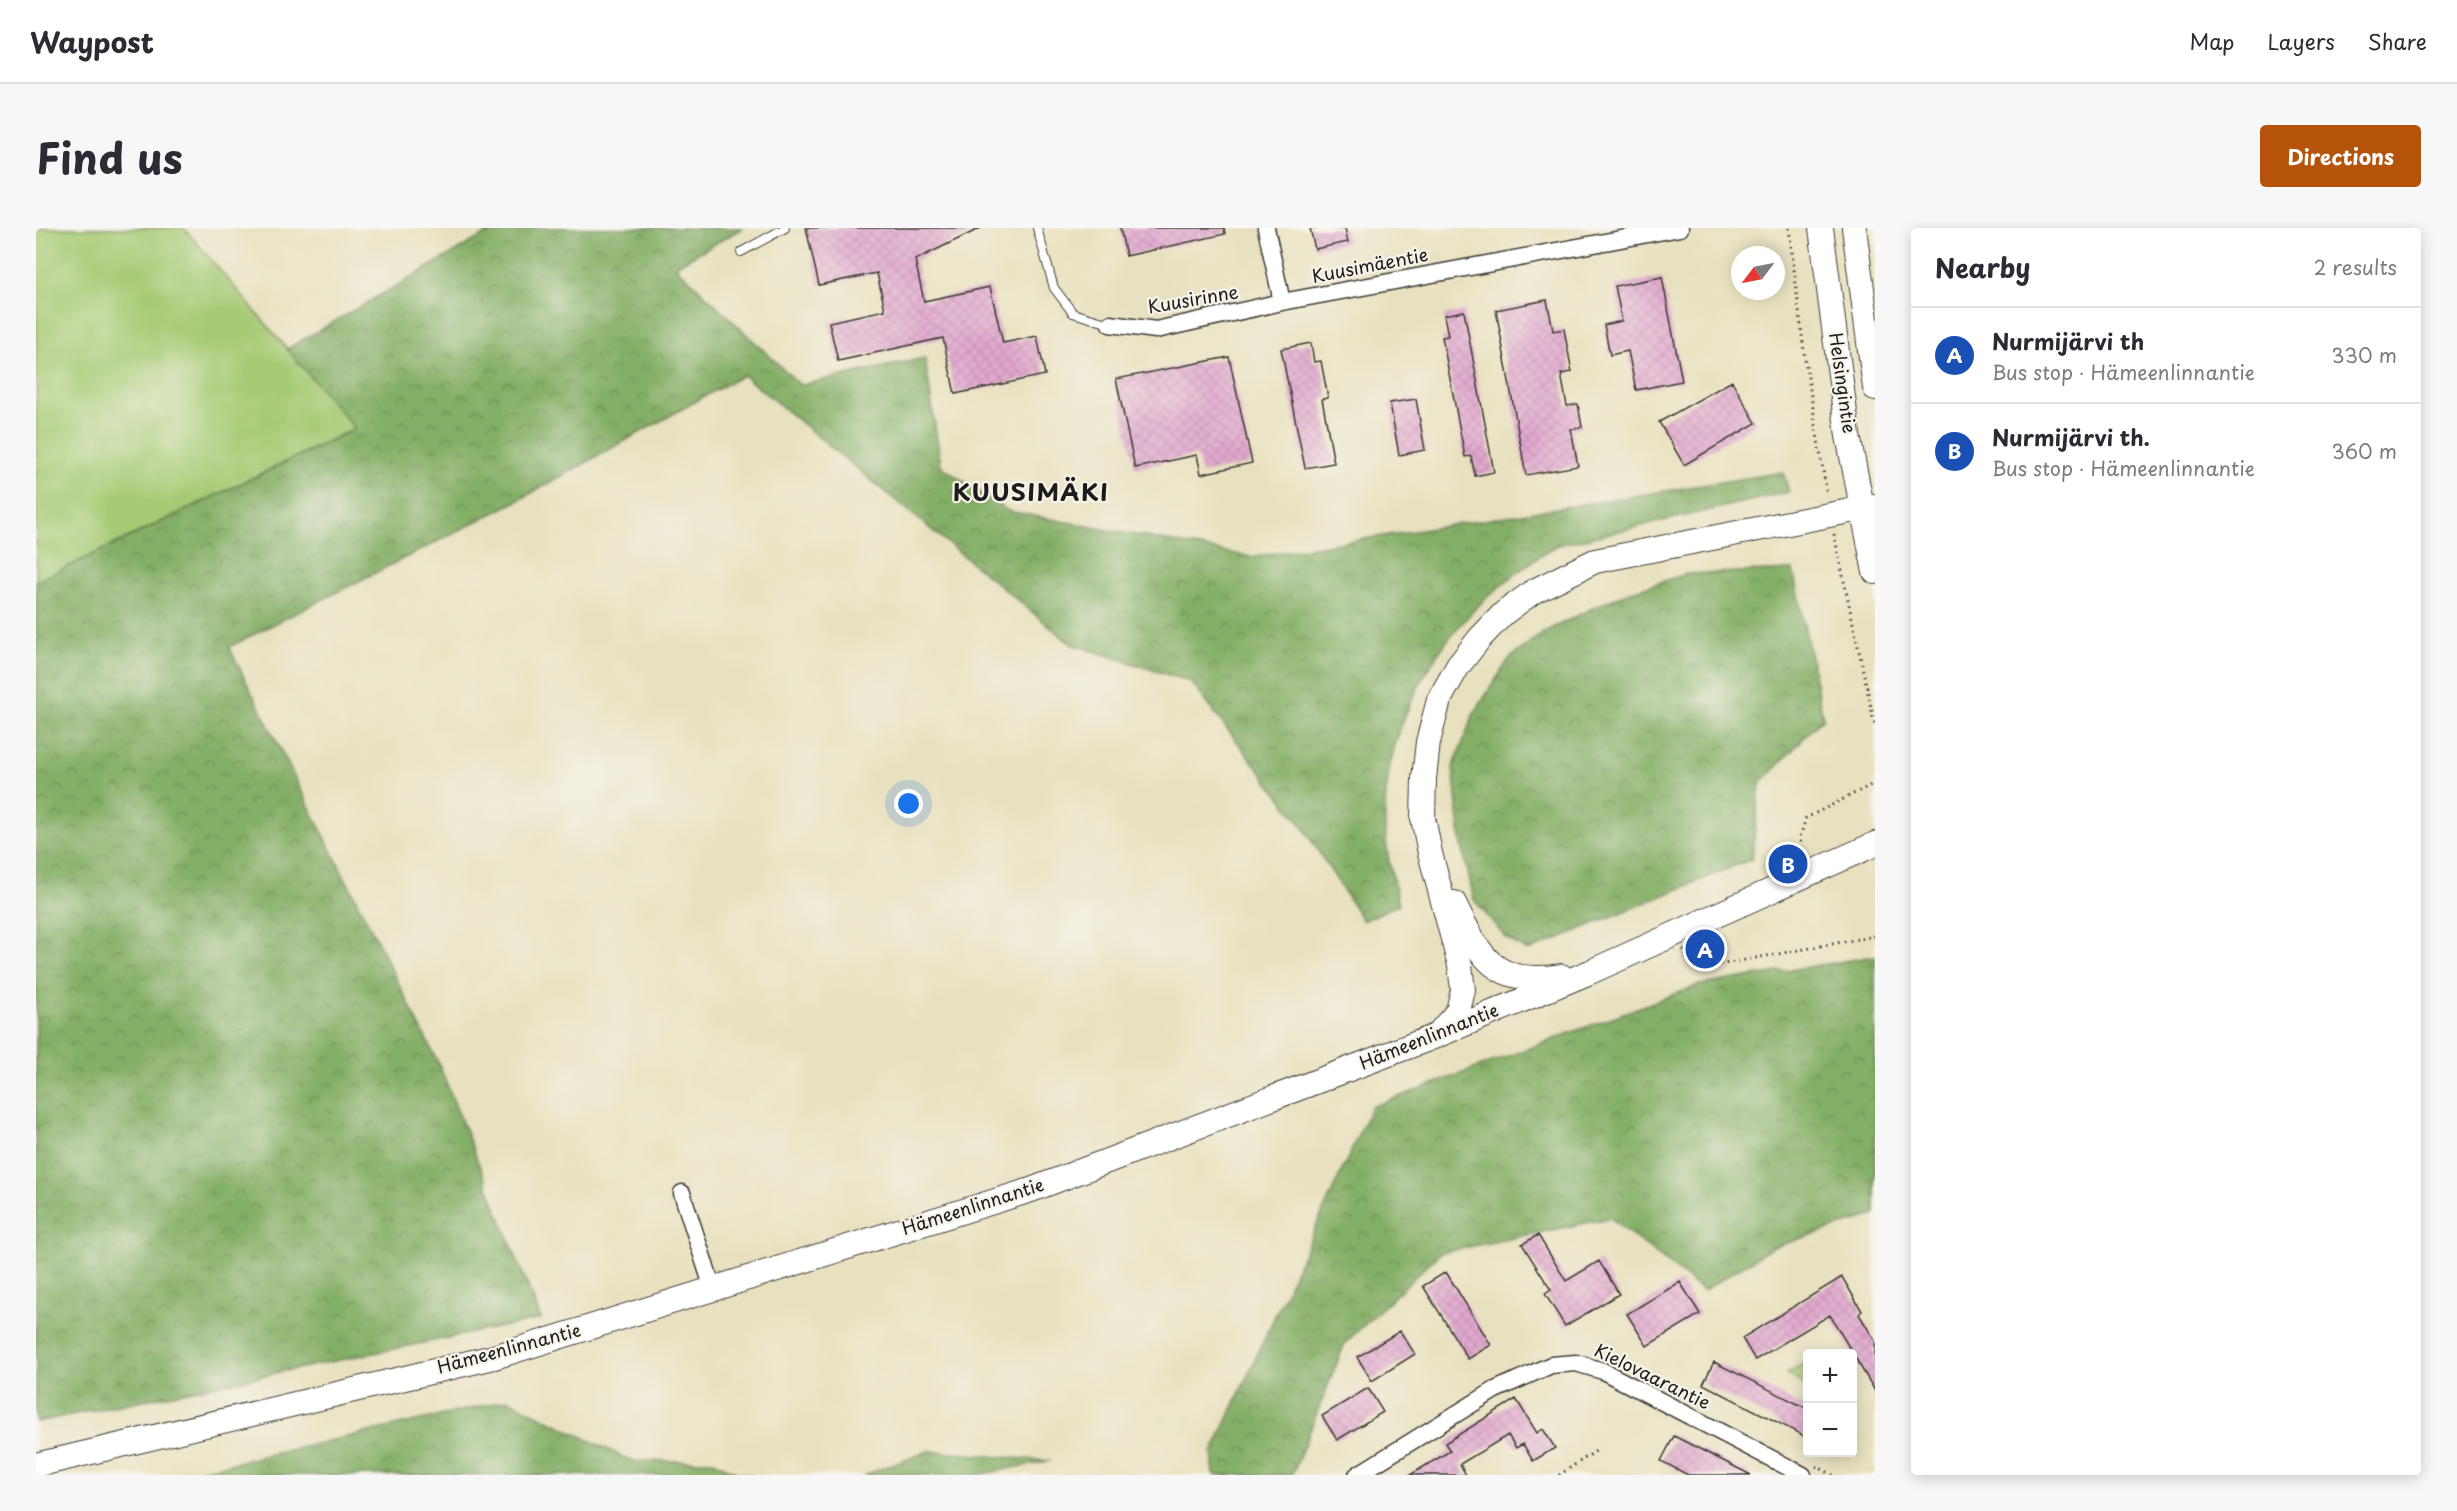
<!DOCTYPE html>
<meta charset="utf-8">
<style>
:root{--surface:#fff;--page:#f7f7f7;--text:#2b2b33;--muted:#7c7c81;--line:#e1e1e2;--accent:#b45309}
body{margin:0;font-family:"Playpen Sans",sans-serif;background:var(--page);color:var(--text)}
.controls{position:absolute;right:18px;bottom:18px;display:grid;overflow:hidden;border-radius:6px;box-shadow:0 3px 15px #0003}
.controls button{width:54px;height:54px;display:grid;place-items:center;padding:0;border:0;border-bottom:2px solid var(--line);background:var(--surface);color:var(--text);font:30px sans-serif}
.compass{position:absolute;left:1695px;top:18px;width:54px;height:54px;border-radius:50%;background:var(--surface);box-shadow:0 3px 15px #0003;rotate:238deg}
.you{position:absolute;left:873px;top:576px;width:21px;height:21px;margin:-15px;border:4px solid #fff;border-radius:50%;background:#1a73e8;box-shadow:0 0 0 9px #1a73e833}
.badge{display:grid;place-items:center;width:39px;height:39px;border-radius:50%;background:var(--accent);color:#fff;font-size:20px;font-weight:700}
.pin{position:absolute;translate:-50% -50%;border:3px solid #fff;box-shadow:0 2px 6px #0006}
.list{margin:0;padding:0;list-style:none}
h2{display:flex;justify-content:space-between;align-items:center;height:78px;margin:0;padding:0 24px;font-size:26px}
h2 small{font-size:20px;font-weight:400;color:var(--muted)}
.list li{display:grid;grid-template-columns:39px 1fr auto;gap:18px;align-items:center;box-sizing:border-box;height:96px;padding:0 24px;border-top:2px solid var(--line)}
.list b{display:block;font-size:22px;white-space:nowrap}
.list p{margin:0;font-size:20px;white-space:nowrap;color:var(--muted)}
.list em{font-size:20px;font-style:normal;color:var(--muted)}
.map{position:relative;flex:none;width:1839px;height:1247px;overflow:hidden;border-radius:6px}
header{display:flex;align-items:center;gap:36px;box-sizing:border-box;height:84px;padding:0 30px;background:var(--surface);border-bottom:2px solid var(--line)}
header strong{font-size:28px}
nav{display:flex;gap:33px;margin-inline-start:auto;font-size:21px}
.intro{display:flex;align-items:center;justify-content:space-between;box-sizing:border-box;height:144px;padding:0 36px}
h1{margin:0;font-size:42px}
.button{padding:15px 27px;border-radius:6px;background:var(--accent);color:#fff;font-size:21px;font-weight:700}
main{display:flex;gap:36px;padding:0 36px}
aside{flex:1;background:var(--surface);border-radius:6px;box-shadow:0 3px 15px #0003}
.map>svg:first-child{display:block}
.green{fill:#a6cb75;stroke:#617448;stroke-width:1.5}
.forest{fill:url(#forest-crowns);stroke:#506641;stroke-width:1.5}
.park{fill:url(#park-dots);stroke:#617448;stroke-width:1.5}
.building{fill:url(#building-cross-hatch)}
.lines{fill:none;stroke-linecap:round;stroke-linejoin:round}
.service-casing{stroke:#3b3a34;stroke-width:10}
.minor-casing{stroke:#3b3a34;stroke-width:19}
.secondary-casing{stroke:#3b3a34;stroke-width:26}
.path{stroke:#3b3a34;stroke-width:3;stroke-dasharray:1.5 4.5;stroke-linecap:butt}
.service{stroke:#fff;stroke-width:8}
.minor{stroke:#fff;stroke-width:16}
.secondary{stroke:#fff;stroke-width:24}
.labels{text-anchor:middle;stroke-width:4.5;stroke-linejoin:round;paint-order:stroke}
.street-label{font-size:18px;fill:#1c1c1c;stroke:#f7f3e8}
.district-label{font-size:24px;font-weight:bold;letter-spacing:1.5px;fill:#1c1c1c;stroke:#f7f3e8}
</style>
<header>
<strong>Waypost</strong>
<nav><a>Map</a><a>Layers</a><a>Share</a></nav>
</header>
<div class="intro"><h1>Find us</h1><a class="button">Directions</a></div>
<main>
<div class="map">
<svg width="1839" height="1247" viewBox="0 0 1839 1247">
<defs>
<pattern id="forest-crowns" width="20" height="18" patternUnits="userSpaceOnUse" patternTransform="scale(1.5)"><rect width="20" height="18" fill="#84af66"/><path d="M2 6a3 3 0 1 1 6 0M12 15a3 3 0 1 1 6 0" fill="none" stroke="#6b8e53"/></pattern>
<pattern id="park-dots" width="8" height="8" patternUnits="userSpaceOnUse" patternTransform="scale(1.5)"><rect width="8" height="8" fill="#a6cb75"/><path d="M2 2h.1M6 6h.1" fill="none" stroke="#8eae65" stroke-width="1.8" stroke-linecap="round"/></pattern>
<pattern id="building-cross-hatch" width="8" height="8" patternUnits="userSpaceOnUse" patternTransform="scale(1.5)"><rect width="8" height="8" fill="#e2a9cf"/><path d="M0 0l8 8M0 8l8-8" fill="none" stroke="#c191b1"/></pattern>
</defs>
<rect width="100%" height="100%" fill="#f7f3e8"/>
<filter id="ink" filterUnits="userSpaceOnUse"><feTurbulence type="fractalNoise" baseFrequency=".0167" numOctaves="2"/><feDisplacementMap in="SourceGraphic" scale="12" xChannelSelector="R" yChannelSelector="G"/><feConvolveMatrix kernelMatrix="1 2 1 2 8 2 1 2 1" color-interpolation-filters="sRGB"/></filter>
<filter id="wash" filterUnits="userSpaceOnUse"><feTurbulence type="fractalNoise" baseFrequency=".008" numOctaves="4" result="noise"/><feDisplacementMap in="SourceGraphic" scale="24" xChannelSelector="R" yChannelSelector="G"/><feGaussianBlur stdDeviation="1.35" result="paint"/><feColorMatrix in="noise" values="0 0 0 0 0 0 0 0 0 0 0 0 0 0 0 0 0 1.4 0 .05"/><feComposite in="paint" operator="in"/></filter>
<g filter="url(#wash)">
<rect width="100%" height="100%" fill="#e8e1bf"/>
<!-- green -->
<path class="green" d="M0 0H148L319 200 0 354Z"/>
<!-- forest -->
<path class="forest" d="M460 0H707L639 38 764 157 889 130 905 238 972 283 1216 329 1747 244 1753 264 1522 317C1501 328 1485 342 1466 357 1391 417 1341 514 1350 613 1352 634 1358 655 1363 676L1327 693 1265 596 1155 454 1035 416 707 147 481 273 193 419 402 834 505 1091 0 1194V354L319 201 251 121Z
M1757 342 1787 490 1724 556 1716 631 1492 723 1471 711 1438 672 1425 613 1417 540 1437 487 1473 431 1508 404 1557 380 1596 363 1650 346Z
M1839 728V987L1735 1020 1667 1063 1574 990 1404 1025 1309 1115 1256 1247H1178L1176 1225 1335 879 1663 757Z
M472 1172 595 1233H678L703 1246 716 1247H144Z
M893 1223 1014 1233 940 1247H828Z"/>
<!-- park -->
<path class="park" d="M1771 1134V1158L1750 1146Z"/>
<g id="blocks">
<!-- building -->
<path class="building" d="M770 0H945L879 32 888 73 954 59 967 115 1001 108 1009 147 919 166 907 110 802 133 793 94 849 82 841 45 783 57Z
M1084 0H1188L1189 6 1090 28Z
M1274 0H1309L1312 14 1279 21Z
M1626 49 1646 153 1600 162 1592 123 1574 127 1568 97 1586 93 1579 58Z
M1511 72 1517 103 1528 101 1536 144 1525 146 1531 178 1542 176 1546 199 1535 201 1542 238 1490 247 1460 82Z
M1428 83 1458 244 1439 248 1435 228 1429 229 1406 109 1412 108 1408 87Z
M1275 115 1278 134 1285 133 1292 170 1286 171 1298 235 1269 240 1245 121Z
M1193 129 1216 235 1165 246 1161 227 1099 240 1080 151Z
M1696 153 1720 195 1648 237 1623 194Z
M1380 171 1389 222 1363 227 1354 175Z
M1502 1007 1530 1053 1563 1033 1583 1066 1529 1098 1509 1066 1515 1062 1486 1016Z
M1410 1044 1455 1117 1432 1131 1387 1058Z
M1806 1049 1826 1083 1823 1086 1839 1113V1163L1794 1087 1719 1132 1706 1110Z
M1644 1054 1664 1086 1611 1118 1591 1086Z
M1364 1103 1379 1126 1336 1153 1321 1129Z
M1678 1134 1772 1181V1210L1667 1156Z
M1332 1160 1347 1184 1301 1212 1286 1188Z
M1480 1171 1501 1205 1507 1201 1519 1220 1497 1233 1487 1216 1480 1220 1472 1207 1424 1236 1430 1247H1374L1414 1223 1409 1215Z
M1638 1208 1715 1247H1652L1625 1233Z"/>
</g>
</g>
<g filter="url(#ink)">
<use href="#blocks" fill-opacity="0" stroke="#3b3a34" stroke-width="1.5"/>
<g class="lines">
<!-- service casing -->
<g class="service-casing">
<path id="service" d="M1001 0 1018 60 1037 85 1074 96
M705 24 749 0"/>
</g>
<!-- minor casing -->
<g class="minor-casing">
<path id="minor" d="M1230 0 1246 74 1644 0
M1074 96 1120 102 1246 74
M646 965 677 1061
M1321 1247 1459 1162 1515 1137 1540 1135 1567 1143 1767 1247"/>
</g>
<!-- secondary casing -->
<g class="secondary-casing">
<path id="secondary" d="M1785 0 1812 208 1839 344
M1818 0 1839 160
M1418 675C1445 730 1457 758 1525 748
M1402 806 1422 783 1427 762 1424 737 1394 625 1387 590 1388 551 1392 514 1403 472 1422 438 1444 410 1468 385 1498 363 1559 333 1839 278
M0 1237 458 1129 995 962 1400 808 1554 744 1839 616"/>
</g>
<!-- path -->
<path class="path" d="M1753 0 1769 131 1791 267
M1798 306 1839 498
M1767 626 1764 609 1770 590 1839 555
M1647 722 1651 729 1663 734 1687 736 1839 708
M1651 729 1669 721
M1780 1238 1797 1247
M1523 1247 1563 1221"/>
<!-- service -->
<use href="#service" class="service"/>
<!-- minor -->
<use href="#minor" class="minor"/>
<!-- secondary -->
<use href="#secondary" class="secondary"/>
</g>
</g>
<g class="labels">
<!-- street labels -->
<g class="street-label">
<text transform="translate(1334 38) rotate(-11)" y="6">Kuusimäentie</text>
<text transform="translate(1157 72) rotate(-10)" y="6">Kuusirinne</text>
<text transform="translate(1806 155) rotate(82)" y="6">Helsingintie</text>
<text transform="translate(1393 809) rotate(-22)" y="6">Hämeenlinnantie</text>
<text transform="translate(937 979) rotate(-18)" y="6">Hämeenlinnantie</text>
<text transform="translate(473 1121) rotate(-15)" y="6">Hämeenlinnantie</text>
<text transform="translate(1616 1149) rotate(26)" y="6">Kielovaarantie</text>
</g>
<!-- district labels -->
<g class="district-label">
<text x="995" y="273">KUUSIMÄKI</text>
</g>
</g>
</svg>
<div class="controls">
<button>+</button>
<button>−</button>
</div>
<svg class="compass" viewBox="-18 -18 36 36"><path d="M0-13l5 13h-10z" fill="#e53935"/><path d="M0 13l5-13h-10z" fill="#7c7c81"/></svg>
<div class="you"></div>
<div class="pin badge" style="left:1669px;top:721px;background:#1a4fb4">A</div>
<div class="pin badge" style="left:1752px;top:636px;background:#1a4fb4">B</div>
</div>
<aside>
<h2>Nearby<small>2 results</small></h2>
<ul class="list">
<li><span class="badge" style="background:#1a4fb4">A</span><div><b>Nurmijärvi th</b><p>Bus stop · Hämeenlinnantie</p></div><em>330 m</em></li>
<li><span class="badge" style="background:#1a4fb4">B</span><div><b>Nurmijärvi th.</b><p>Bus stop · Hämeenlinnantie</p></div><em>360 m</em></li>
</ul>
</aside>
</main>
